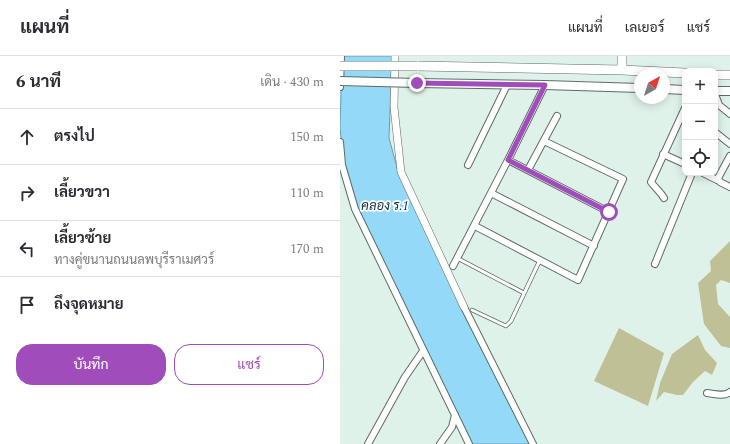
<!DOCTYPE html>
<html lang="th">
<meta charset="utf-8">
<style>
:root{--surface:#fff;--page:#f7f7f7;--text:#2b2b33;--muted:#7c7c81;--line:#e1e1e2;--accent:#a04dbb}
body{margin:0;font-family:Spectral,Sarabun,serif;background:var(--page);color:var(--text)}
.controls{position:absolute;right:12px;top:12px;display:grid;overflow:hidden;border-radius:8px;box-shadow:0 2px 10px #0003}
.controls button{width:36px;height:36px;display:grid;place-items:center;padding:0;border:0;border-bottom:1px solid var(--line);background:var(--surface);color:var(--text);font:20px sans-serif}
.compass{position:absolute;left:294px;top:12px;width:36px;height:36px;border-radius:50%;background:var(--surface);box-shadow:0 2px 10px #0003;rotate:39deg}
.stop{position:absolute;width:12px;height:12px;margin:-9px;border:3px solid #a04dbb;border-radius:50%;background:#fff}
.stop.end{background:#a04dbb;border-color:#fff;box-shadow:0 1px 4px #0008}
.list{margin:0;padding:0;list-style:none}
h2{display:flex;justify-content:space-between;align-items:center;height:52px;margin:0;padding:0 16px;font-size:17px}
h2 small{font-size:13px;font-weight:400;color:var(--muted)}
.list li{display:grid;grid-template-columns:26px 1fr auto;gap:12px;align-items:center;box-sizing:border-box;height:56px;padding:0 16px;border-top:1px solid var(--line)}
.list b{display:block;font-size:15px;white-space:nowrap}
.list p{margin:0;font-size:13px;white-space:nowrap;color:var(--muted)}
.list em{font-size:13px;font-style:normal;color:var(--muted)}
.actions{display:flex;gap:8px;padding:12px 16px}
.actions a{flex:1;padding:9px 0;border:1px solid var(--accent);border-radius:16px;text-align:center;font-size:14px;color:var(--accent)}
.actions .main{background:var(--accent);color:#fff}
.icon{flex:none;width:22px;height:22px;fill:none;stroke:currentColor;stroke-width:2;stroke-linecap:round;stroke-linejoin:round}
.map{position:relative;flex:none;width:390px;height:388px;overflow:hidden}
header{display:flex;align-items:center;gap:24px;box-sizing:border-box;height:56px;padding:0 20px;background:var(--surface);border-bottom:1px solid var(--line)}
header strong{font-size:19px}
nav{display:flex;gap:22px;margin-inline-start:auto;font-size:14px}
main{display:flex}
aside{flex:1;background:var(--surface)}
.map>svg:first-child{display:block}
.green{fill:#c0c097}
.water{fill:#94d9f7;stroke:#6a9cb0}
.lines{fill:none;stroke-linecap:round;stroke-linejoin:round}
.service-casing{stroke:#5c6d65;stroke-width:4.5}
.minor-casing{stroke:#5c6d65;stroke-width:8}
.tertiary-casing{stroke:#5c6d65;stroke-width:8}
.secondary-casing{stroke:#5c6d65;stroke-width:10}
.primary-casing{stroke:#5c6d65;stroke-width:10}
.service{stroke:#fff;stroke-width:3}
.minor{stroke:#fff;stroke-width:6}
.tertiary{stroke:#fff;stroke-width:7}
.secondary{stroke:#fff;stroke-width:8}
.primary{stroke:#fff;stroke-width:9}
.secondary-bridge-casing{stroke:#5c6d65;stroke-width:10;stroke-linecap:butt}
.primary-bridge-casing{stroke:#5c6d65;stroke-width:10;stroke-linecap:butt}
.secondary-bridge{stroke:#fff;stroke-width:8}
.primary-bridge{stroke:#fff;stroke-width:9}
.route{stroke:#a04dbb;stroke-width:5}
.labels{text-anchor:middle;stroke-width:3.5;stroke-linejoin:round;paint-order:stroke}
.water-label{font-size:13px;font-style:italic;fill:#0e2f3c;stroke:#fff}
</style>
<header>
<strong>แผนที่</strong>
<nav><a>แผนที่</a><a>เลเยอร์</a><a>แชร์</a></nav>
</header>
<main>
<aside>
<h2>6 นาที<small>เดิน · 430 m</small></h2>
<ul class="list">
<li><svg class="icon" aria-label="ahead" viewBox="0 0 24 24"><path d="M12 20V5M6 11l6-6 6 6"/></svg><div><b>ตรงไป</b></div><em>150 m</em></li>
<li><svg class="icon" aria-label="right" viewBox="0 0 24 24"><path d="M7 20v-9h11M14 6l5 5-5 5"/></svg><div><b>เลี้ยวขวา</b></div><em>110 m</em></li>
<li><svg class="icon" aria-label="left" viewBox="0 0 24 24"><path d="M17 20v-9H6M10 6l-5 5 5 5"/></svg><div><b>เลี้ยวซ้าย</b><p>ทางคู่ขนานถนนลพบุรีราเมศวร์</p></div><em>170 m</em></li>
<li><svg class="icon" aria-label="arrive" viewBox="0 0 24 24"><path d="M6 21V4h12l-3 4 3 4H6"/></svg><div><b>ถึงจุดหมาย</b></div></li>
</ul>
<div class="actions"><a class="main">บันทึก</a><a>แชร์</a></div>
</aside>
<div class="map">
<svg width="390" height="388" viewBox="0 0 390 388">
<rect width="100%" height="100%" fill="#dff2e9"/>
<!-- green -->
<path class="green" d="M390 185V227L381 224 376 229 378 248 390 261V292L381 290 364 268 358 227 371 215 370 205Z
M279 272 324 297 308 350 254 325Z
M358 279 365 294 377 307 372 319 365 315 353 326 343 339H337L324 336 316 345 320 327 332 298Z"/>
<!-- water -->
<path class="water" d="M2 0H52L49 82 58 115 190 388H132L17 150 4 108 0 72Z"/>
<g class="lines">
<!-- service casing -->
<g class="service-casing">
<path id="service" d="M117 202 184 237
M132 254 166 270 171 265 200 204"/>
</g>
<!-- minor casing -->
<g class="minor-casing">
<path id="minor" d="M0 31 1 0
M375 38 379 49 390 58
M375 76 390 88
M0 86 2 109 15 153 129 388
M323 98 345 108
M168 104 269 156
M128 109 167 29
M188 114 217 60
M363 117 377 124 390 100
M378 123 380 126 390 131
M151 137 254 190
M324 142C320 135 316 133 311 126L345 52
M135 170 238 224 283 123 204 85
M315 208 352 117
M113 210 168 104 205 29
M124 251 193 388
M367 337C375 338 384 341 390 336
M28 388 65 321 83 295
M100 388 112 371 115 359"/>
</g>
<!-- tertiary casing -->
<g class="tertiary-casing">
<path id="tertiary" d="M55 0 54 51 61 116 124 251"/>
</g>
<!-- secondary casing -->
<g class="secondary-casing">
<path id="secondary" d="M77 27 205 29 300 32
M324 33 345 34
M375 35H390"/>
</g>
<!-- primary casing -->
<g class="primary-casing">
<path id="primary" d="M77 10 282 14 345 17
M282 14V0
M375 19H390"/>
</g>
<!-- service -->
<use href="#service" class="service"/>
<!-- minor -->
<use href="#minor" class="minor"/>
<!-- tertiary -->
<use href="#tertiary" class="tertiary"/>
<!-- secondary -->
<use href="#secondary" class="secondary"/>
<!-- primary -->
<use href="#primary" class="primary"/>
<!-- secondary-bridge casing -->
<g class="secondary-bridge-casing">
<path id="secondary-bridge" d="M0 25 77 27"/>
</g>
<!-- primary-bridge casing -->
<g class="primary-bridge-casing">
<path id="primary-bridge" d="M0 10H77"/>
</g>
<!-- secondary-bridge -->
<use href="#secondary-bridge" class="secondary-bridge"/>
<!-- primary-bridge -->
<use href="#primary-bridge" class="primary-bridge"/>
</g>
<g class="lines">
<!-- route -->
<path class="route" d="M77 27 205 29 168 104 269 156"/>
</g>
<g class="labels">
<!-- water labels -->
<g class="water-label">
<text x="45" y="154">คลอง ร.1</text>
</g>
</g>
</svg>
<div class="controls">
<button>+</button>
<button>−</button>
<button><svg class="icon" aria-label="locate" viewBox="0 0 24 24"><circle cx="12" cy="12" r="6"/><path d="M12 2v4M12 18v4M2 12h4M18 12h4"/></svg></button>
</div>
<svg class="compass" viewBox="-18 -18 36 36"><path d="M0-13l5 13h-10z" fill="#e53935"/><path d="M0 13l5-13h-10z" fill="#7c7c81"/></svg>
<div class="stop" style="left:269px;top:156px"></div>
<div class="stop end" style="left:77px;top:27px"></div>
</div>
</main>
